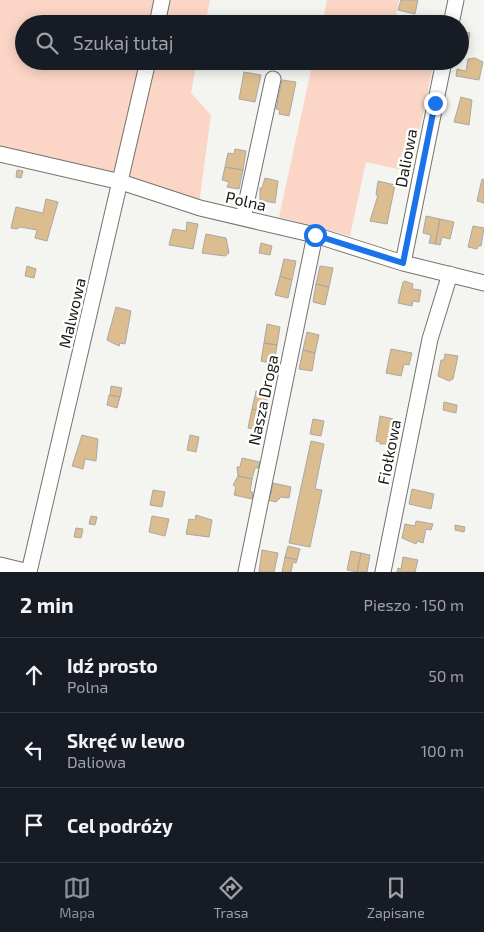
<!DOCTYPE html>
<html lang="pl">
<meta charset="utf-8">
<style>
:root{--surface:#171b24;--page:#20242c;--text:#f1f3f6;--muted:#9ea1a6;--line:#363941;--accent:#8c9099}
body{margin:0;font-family:"Exo 2",sans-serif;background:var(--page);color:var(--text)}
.stop{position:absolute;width:15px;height:15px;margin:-11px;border:4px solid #1a73e8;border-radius:50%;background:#fff}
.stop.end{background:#1a73e8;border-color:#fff;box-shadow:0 1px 5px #0008}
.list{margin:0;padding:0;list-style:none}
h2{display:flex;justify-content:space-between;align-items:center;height:65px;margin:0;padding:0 20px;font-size:21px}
h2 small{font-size:16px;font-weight:400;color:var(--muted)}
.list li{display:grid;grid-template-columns:32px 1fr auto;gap:15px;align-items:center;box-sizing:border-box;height:75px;padding:0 20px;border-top:1px solid var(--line)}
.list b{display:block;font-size:19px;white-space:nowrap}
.list p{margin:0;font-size:16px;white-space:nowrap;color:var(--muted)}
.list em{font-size:16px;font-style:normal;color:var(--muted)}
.icon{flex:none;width:28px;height:28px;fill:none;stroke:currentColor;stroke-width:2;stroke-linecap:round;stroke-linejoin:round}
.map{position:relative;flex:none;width:484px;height:572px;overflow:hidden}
.search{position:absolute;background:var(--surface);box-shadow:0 2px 12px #0003;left:15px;right:15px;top:15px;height:55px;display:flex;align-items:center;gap:12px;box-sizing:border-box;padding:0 18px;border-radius:28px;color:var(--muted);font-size:19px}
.sheet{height:290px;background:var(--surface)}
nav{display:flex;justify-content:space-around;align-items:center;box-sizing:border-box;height:70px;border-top:1px solid var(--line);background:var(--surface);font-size:14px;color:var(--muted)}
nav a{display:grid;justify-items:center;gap:2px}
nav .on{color:var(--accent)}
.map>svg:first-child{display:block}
.green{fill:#fbd6c6}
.building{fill:#dbbd90;stroke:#aaa8a5}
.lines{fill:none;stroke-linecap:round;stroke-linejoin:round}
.minor-casing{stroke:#72726f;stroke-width:17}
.minor{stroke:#fff;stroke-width:15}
.route{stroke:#1a73e8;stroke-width:6}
.labels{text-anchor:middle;stroke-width:5;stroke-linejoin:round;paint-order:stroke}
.street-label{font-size:16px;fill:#191918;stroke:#fffffe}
</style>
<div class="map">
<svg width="484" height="572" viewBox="0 0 484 572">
<rect width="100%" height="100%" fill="#f4f5f1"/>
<!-- green -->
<path class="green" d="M0 0H210L205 24H24V61H197L191 93 211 115 198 212 119 186 0 159Z
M327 0H399L396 16 437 24H322Z
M313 61H434L411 172 366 162 350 236 279 217Z"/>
<!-- building -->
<path class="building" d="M401 0H418L415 14 398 10Z
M460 31 470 33 468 45 460 44Z
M475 58 483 62 479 80 456 76 457 69 466 71 468 59Z
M244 72 261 75 255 102 239 99Z
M282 80 296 82 289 116 279 114 280 110 276 109Z
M461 97 472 100 469 125 454 122Z
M235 149 246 151 243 170 225 167 228 153 234 154Z
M225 167 243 170 239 189 227 187 229 182 222 180Z
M17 170 23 171 21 178 16 177Z
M265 178 278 181 275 203 260 200V188H262Z
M482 179 484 180V203L477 201Z
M378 181 395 185 387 224 370 221 378 195H376Z
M46 199 58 202 47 241 35 238 37 230 20 227 17 229 11 228 16 207 43 213Z
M426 216 440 219 435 244 429 243 431 235 423 233Z
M440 219 454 222 450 239 442 237 440 245 435 244Z
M187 222 198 224 193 249 169 245 173 229 186 231Z
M473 226 484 228 481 246H478L477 249 468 247Z
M206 234 226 238 229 253 225 256 202 253Z
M261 243 272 246 270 255 259 253Z
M284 259 296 261 292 280 280 276Z
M27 266 36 269 34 278 25 276Z
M320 266 333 268 329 287 316 284Z
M280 276 292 280 288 298 275 295Z
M405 281 413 284 412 289 421 290 419 302 413 301 412 306 398 303 403 282Z
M316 284 329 287 325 305 313 302Z
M116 307 131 311 125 344 120 343 119 346 107 340Z
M267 324 280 327 277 345 264 343Z
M307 332 319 335 315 353 303 350Z
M264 343 277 345 274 364 261 361Z
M391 349 412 353 409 365 404 364 401 376 386 373Z
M303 350 315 353 312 371 299 369Z
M445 354 458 356 453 379 449 381 438 376 441 360H444Z
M111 386 122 388 120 397 110 395Z
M256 391 268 394 265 412 252 409Z
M109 395 120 397 117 408 107 405Z
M444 402 457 405 456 413 443 410Z
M252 409 265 412 261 430 248 428Z
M380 416 398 420 392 444H380V442L376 441Z
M313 419 324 421 321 436 310 434Z
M82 435 98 439 96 461 85 459 83 469 72 466Z
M190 435 199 437 196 452 187 450Z
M311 441 324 444 315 489 322 490 310 547 289 543Z
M242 458 260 462 258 468H255L252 479 238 476 237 467H240Z
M238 476 252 479 250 492H253L252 499 234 495 236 487 233 485Z
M273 483 291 487 289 498 281 497 276 502 267 500 269 493 271 494Z
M412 489 434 494 431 509 409 504Z
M153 490 165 492 162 507 150 505Z
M196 515 212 520 209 537 186 534 189 519 195 520Z
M91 516 97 517 95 525 89 524Z
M152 516 169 519 165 536 149 532Z
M416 521 433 524 431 530 426 529 423 543 417 541 416 544 402 538 405 524 415 526Z
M455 525 465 527 464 532 455 530Z
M76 528 83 529 81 538 74 537Z
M288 546 300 549 297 560 285 557Z
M262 550 278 553 274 572H259Z
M351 551 361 553 357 572 347 570Z
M361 553 370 555 367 572H357Z
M285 557 297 560 296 563 293 562 291 572H282Z
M403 557 418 560 415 572H397L398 568 401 569Z"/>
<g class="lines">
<!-- minor casing -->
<g class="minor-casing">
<path id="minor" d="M157 24 162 0
M451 24 456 0
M0 154 121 182 200 208 315 235 403 263 484 283
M243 218 273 79
M403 263 444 61
M0 565 29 572
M29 572 148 61
M246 572 315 235
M383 572 430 339 450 274"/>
</g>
<!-- minor -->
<use href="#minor" class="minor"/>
</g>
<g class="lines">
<!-- route -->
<path class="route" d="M315 235 403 263 435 103"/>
</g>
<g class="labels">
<!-- street labels -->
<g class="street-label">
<text transform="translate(406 158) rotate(-79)" y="6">Daliowa</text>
<text transform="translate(246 201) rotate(13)" y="6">Polna</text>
<text transform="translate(72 313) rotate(-77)" y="6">Malwowa</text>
<text transform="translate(263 400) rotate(-78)" y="6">Nasza Droga</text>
<text transform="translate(389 452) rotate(-79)" y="6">Fiołkowa</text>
</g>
</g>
</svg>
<div class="stop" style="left:315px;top:235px"></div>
<div class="stop end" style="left:435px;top:103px"></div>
<div class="search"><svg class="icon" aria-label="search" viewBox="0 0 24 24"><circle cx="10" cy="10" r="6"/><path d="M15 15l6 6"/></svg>Szukaj tutaj</div>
</div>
<section class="sheet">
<h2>2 min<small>Pieszo · 150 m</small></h2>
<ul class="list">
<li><svg class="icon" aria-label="ahead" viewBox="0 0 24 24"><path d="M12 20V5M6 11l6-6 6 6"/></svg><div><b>Idź prosto</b><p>Polna</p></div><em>50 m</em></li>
<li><svg class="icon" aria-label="left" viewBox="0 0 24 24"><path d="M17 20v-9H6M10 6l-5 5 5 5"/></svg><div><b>Skręć w lewo</b><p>Daliowa</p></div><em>100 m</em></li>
<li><svg class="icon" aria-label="arrive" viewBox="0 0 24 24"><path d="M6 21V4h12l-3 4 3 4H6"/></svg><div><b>Cel podróży</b></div></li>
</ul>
</section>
<nav>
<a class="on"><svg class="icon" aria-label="map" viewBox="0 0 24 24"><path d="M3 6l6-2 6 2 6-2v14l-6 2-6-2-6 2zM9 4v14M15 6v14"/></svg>Mapa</a>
<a><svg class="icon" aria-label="directions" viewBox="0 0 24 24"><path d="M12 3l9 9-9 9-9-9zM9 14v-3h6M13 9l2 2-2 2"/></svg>Trasa</a>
<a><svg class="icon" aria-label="saved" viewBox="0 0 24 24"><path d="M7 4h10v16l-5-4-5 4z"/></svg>Zapisane</a>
</nav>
